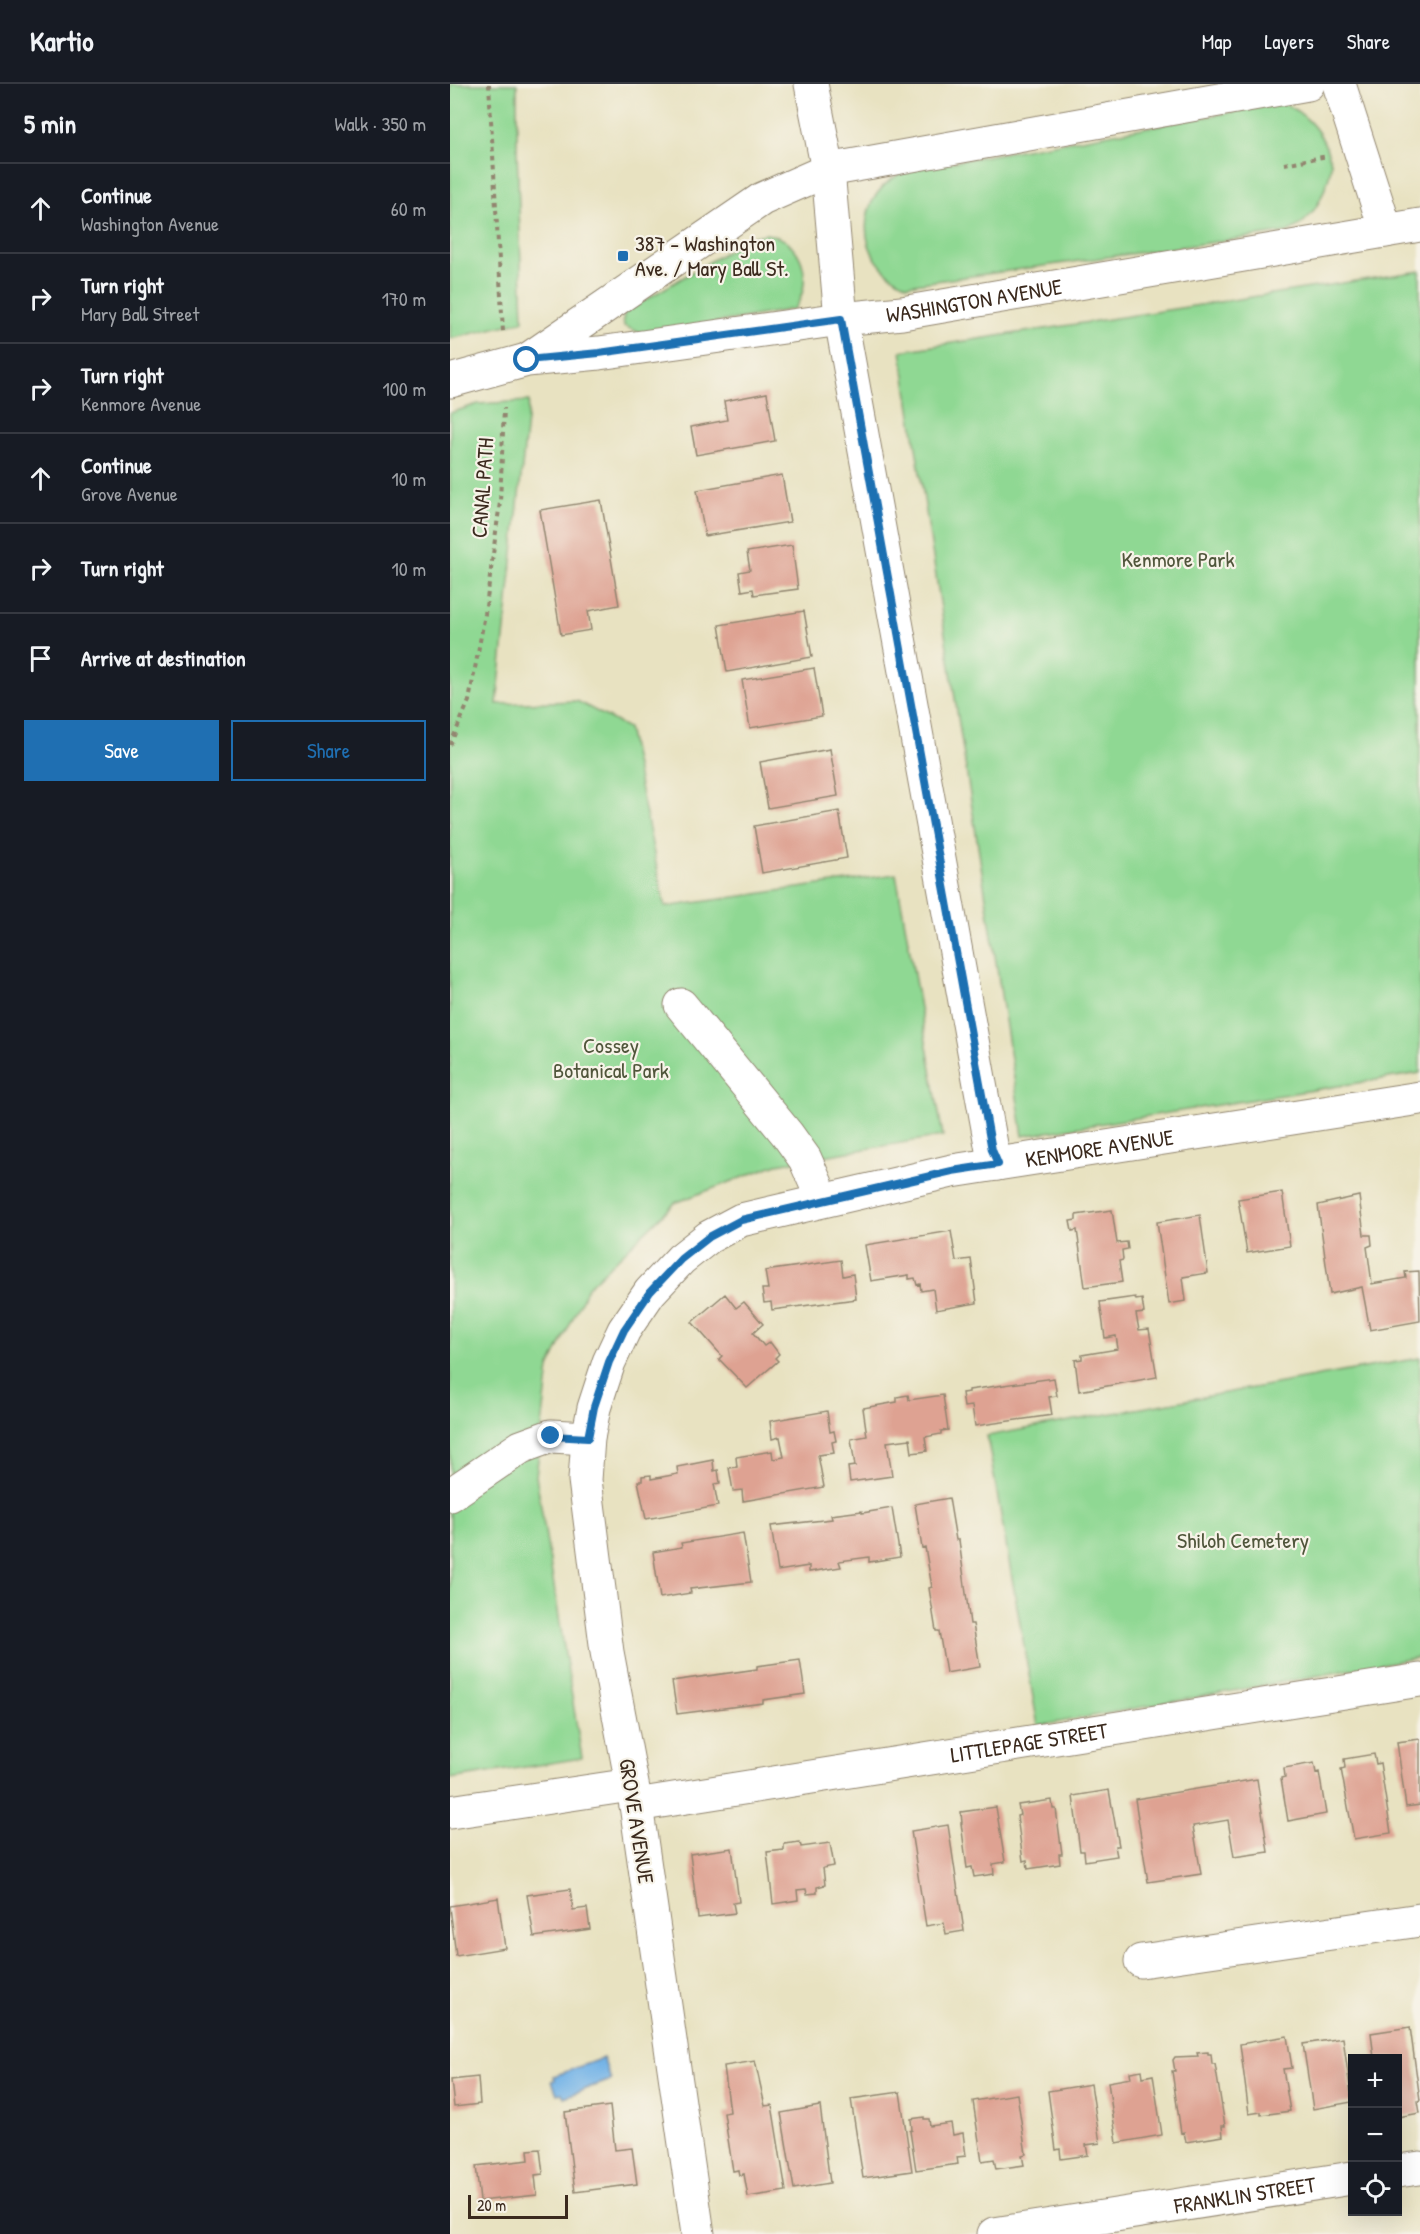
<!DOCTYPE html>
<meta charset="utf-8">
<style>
:root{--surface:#171b24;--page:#242831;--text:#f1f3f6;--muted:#9ea1a6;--line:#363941;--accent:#1f6fb2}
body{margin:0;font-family:"Patrick Hand",sans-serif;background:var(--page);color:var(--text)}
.controls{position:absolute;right:18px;bottom:18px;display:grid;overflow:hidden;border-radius:0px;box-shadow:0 6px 24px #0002}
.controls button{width:54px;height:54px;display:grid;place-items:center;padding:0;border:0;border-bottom:2px solid var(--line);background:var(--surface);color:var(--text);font:30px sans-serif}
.scale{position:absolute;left:18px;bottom:15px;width:100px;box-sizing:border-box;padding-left:6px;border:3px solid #3b2a1e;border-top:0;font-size:16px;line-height:21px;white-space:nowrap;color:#3b2a1e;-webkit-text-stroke:4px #f7f3e8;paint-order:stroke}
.stop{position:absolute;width:18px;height:18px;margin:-14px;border:4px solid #1f6fb2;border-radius:50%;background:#fff}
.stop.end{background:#1f6fb2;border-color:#fff;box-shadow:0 2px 6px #0008}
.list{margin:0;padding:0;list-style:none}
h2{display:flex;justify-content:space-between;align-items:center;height:78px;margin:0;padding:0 24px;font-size:26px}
h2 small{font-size:20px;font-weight:400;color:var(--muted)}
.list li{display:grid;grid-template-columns:39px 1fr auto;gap:18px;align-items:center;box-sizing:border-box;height:90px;padding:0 24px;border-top:2px solid var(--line)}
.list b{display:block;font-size:22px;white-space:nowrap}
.list p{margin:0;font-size:20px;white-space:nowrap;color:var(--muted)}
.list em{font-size:20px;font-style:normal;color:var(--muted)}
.actions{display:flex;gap:12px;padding:18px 24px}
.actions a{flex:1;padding:14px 0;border:2px solid var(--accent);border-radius:0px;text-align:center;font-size:21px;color:var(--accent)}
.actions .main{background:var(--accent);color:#fff}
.icon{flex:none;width:33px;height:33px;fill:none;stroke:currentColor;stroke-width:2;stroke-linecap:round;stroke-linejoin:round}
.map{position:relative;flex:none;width:970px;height:2150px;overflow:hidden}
header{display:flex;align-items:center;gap:36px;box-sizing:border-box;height:84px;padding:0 30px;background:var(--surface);border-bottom:2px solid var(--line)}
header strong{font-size:28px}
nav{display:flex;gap:33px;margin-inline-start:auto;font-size:21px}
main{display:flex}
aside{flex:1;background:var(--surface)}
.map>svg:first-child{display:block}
.green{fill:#8fd893;stroke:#658158;stroke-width:1.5}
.water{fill:#73b3e7;stroke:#576e82;stroke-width:1.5}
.building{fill:#dea292}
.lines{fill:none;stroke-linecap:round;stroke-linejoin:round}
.minor-casing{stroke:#928670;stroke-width:35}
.path{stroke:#928670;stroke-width:4;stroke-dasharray:4.5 4.5;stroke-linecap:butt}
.minor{stroke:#fff;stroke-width:33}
.route{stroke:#1f6fb2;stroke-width:8}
.poi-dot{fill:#1f6fb2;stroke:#f7f3e8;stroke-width:2}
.labels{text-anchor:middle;stroke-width:4.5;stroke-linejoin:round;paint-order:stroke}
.poi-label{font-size:22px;fill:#3b2a1e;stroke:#f7f3e8;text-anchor:start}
.street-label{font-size:22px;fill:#3b2a1e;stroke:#f7f3e8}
.park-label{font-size:22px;fill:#50563b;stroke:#f7f3e8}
</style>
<header>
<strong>Kartio</strong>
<nav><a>Map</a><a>Layers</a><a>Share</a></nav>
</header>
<main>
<aside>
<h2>5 min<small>Walk · 350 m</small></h2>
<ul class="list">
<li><svg class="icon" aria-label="ahead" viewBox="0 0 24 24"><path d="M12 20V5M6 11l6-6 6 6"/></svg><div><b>Continue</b><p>Washington Avenue</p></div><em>60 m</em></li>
<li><svg class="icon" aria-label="right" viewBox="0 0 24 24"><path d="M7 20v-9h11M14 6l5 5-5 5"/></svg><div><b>Turn right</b><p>Mary Ball Street</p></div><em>170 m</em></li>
<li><svg class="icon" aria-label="right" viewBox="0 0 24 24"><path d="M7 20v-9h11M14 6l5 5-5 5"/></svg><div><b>Turn right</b><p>Kenmore Avenue</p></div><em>100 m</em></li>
<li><svg class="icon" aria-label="ahead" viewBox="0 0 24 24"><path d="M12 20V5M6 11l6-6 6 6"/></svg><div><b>Continue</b><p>Grove Avenue</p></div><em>10 m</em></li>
<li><svg class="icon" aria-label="right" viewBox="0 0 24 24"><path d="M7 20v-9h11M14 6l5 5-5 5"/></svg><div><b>Turn right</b></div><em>10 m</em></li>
<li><svg class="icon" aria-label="arrive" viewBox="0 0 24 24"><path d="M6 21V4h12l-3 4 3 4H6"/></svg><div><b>Arrive at destination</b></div></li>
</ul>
<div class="actions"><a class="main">Save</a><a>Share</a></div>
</aside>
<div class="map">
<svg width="970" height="2150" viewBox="0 0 970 2150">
<rect width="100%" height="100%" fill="#f7f3e8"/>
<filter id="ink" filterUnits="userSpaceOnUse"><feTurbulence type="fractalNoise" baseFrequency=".0167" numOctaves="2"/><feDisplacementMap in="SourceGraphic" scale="12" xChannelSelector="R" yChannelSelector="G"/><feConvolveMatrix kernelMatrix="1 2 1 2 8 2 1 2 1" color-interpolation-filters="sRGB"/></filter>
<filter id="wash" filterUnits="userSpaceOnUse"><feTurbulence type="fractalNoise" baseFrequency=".008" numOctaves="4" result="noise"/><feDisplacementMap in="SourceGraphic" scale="24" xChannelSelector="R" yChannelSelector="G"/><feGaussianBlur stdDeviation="1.35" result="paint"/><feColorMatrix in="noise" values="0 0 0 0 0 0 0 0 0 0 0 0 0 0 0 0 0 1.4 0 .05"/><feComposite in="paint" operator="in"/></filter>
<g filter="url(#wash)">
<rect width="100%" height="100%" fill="#e8e2c1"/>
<!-- green -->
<path class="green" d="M0 0H67V67L73 237 0 255Z
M833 19C854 29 869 43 877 66 878 70 881 75 881 79 881 91 875 105 870 116 863 130 852 142 837 148L457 201C403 177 402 109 458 86Z
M316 150C353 154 365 197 344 225L195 251 174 242 173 235 175 228 301 153Z
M970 187V989L573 1052 451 267Z
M79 317 47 620 127 617 178 644 215 823 446 790 493 1052 327 1080 225 1119 138 1203 99 1284 86 1392 132 1674 0 1695V329L28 320Z
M970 1274V1573L588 1642 537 1352Z"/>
<!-- water -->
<path class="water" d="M153 1974 161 1996 114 2013 112 2009 107 2010 102 1997 105 1996 104 1992Z"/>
<g id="blocks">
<!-- building -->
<path class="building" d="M317 309 325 357 246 371 241 343 277 336 274 317Z
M332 391 340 438 255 452 247 406Z
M151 416 169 521 138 527 141 546 111 551 90 426Z
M342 461 348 505 304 511 303 505 292 507 289 488 300 486 297 468Z
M354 527 362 573 277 588 269 541Z
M364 584 372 632 300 644 292 596Z
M380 665 388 712 318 724 310 678Z
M389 727 397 774 312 789 304 742Z
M832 1108 840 1162 797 1169 788 1115Z
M909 1112 914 1151H921L922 1161 917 1163 922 1200 956 1194 955 1188 969 1187 970 1237 920 1246 912 1203 880 1210 868 1121Z
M662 1126 667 1159 677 1158 678 1165 672 1166 673 1176 669 1177 672 1198 635 1203 627 1146 622 1147 620 1137 626 1136V1131Z
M750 1131 758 1189 733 1193 736 1217 719 1220 707 1138Z
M501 1147 506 1177 521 1175 527 1219 486 1226 483 1205 471 1207 470 1200 467 1201 465 1194 459 1195V1191L421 1197 415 1161Z
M391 1176 393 1192 403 1190 406 1215 322 1226 321 1218 314 1219 312 1205H318L315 1187Z
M275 1210 286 1224 294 1218 313 1240 303 1249 314 1262 320 1258 329 1270 325 1274 328 1277 297 1304 269 1275 272 1272 242 1238Z
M685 1213 686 1216 692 1215 694 1229 686 1230 689 1246 699 1245 707 1293 629 1307 625 1276 632 1275V1271L668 1265 666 1252 655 1254 650 1218Z
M604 1294 607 1312 599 1313 602 1331 525 1342 522 1322 514 1323 512 1309 519 1308V1306Z
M458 1311 459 1316 493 1311 498 1346 491 1347V1350L475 1353 477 1367 462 1369 460 1355 437 1358 442 1392 400 1398 398 1383 405 1382 401 1355 417 1352 413 1324 447 1318V1313Z
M377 1327 380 1348 384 1347 386 1357 382 1358 384 1369 368 1371 374 1403 293 1417 292 1406 283 1407 279 1384 287 1383 286 1373 322 1367 323 1375 334 1373 330 1353 322 1355 320 1337Z
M263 1376 264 1387 268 1386 270 1399 264 1400 268 1422 196 1435 188 1397H192V1392L201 1391V1395L228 1390 227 1383Z
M499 1414 506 1456H509L520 1540H523L530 1583 496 1589 489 1547H486L479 1504 482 1503 475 1463 472 1464 465 1420Z
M442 1424 450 1473 419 1478V1473L389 1477 391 1483 359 1488V1482L328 1487 321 1442 382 1435 381 1431 412 1427V1429Z
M293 1449 301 1498 240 1505 241 1509 210 1514 203 1468 232 1463 231 1459Z
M350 1576 355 1610 313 1616V1619L227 1630 222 1597 307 1585V1582Z
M970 1655V1721L956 1723 947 1658Z
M924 1670 926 1680 930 1679 941 1749 904 1755 891 1685 895 1684 894 1675Z
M864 1679 866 1689 869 1688 876 1730 838 1737 831 1694 835 1693 834 1684Z
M807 1695 818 1768 784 1773 778 1736 743 1742 751 1790 698 1798 685 1715Z
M659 1706 669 1762H665L667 1772 635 1777 634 1767H630L623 1712Z
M602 1716 603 1725H606L612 1770H609L610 1780 578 1785 577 1776 573 1777 567 1732 570 1731 568 1721Z
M546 1723 555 1778 543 1780 544 1790 524 1793 522 1783 517 1784 511 1739H512L511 1728Z
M498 1741 514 1847 496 1850 494 1839 476 1842 461 1747Z
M350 1758 351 1763 380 1759 384 1782 373 1784 375 1801 367 1803V1809L357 1810 356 1805 347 1806 348 1816 323 1820 317 1768 334 1766V1760Z
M282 1764 289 1818 283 1819 285 1829 248 1834 240 1770Z
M120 1805 123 1826 137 1824 140 1845 84 1853 77 1811Z
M48 1814 55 1864 6 1872 0 1822Z
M960 1943 970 2016 968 2017 970 2029 948 2033V1974H924L921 1949Z
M837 1952 842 1984 833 1985 840 2027 811 2031V2028L799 2030 790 1960Z
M893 1954 902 2018 863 2025 853 1960Z
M758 1968V1970H761L762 1980H765L775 2042H772L773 2052 736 2058 734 2048 731 2049 722 1987H725L723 1976 725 1973 748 1972 747 1969Z
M305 1977 315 2022 322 2021 336 2107 298 2113 294 2090 289 2091 288 2086 283 2087 274 2029 280 2028 274 1982Z
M692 1986 693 1993 703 1991 712 2051 667 2059 658 1998 681 1994 680 1988Z
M28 1993 30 2020 4 2023 1 1996Z
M641 2000 650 2059 636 2061 638 2071 611 2075 610 2065 606 2066 598 2007Z
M450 2008 462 2087 413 2094 401 2015Z
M567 2010 576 2070 572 2071 574 2081 546 2085 544 2075 532 2077 523 2017Z
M160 2022 165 2066 182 2064 187 2100 125 2108 115 2028Z
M370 2022 380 2099 344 2105 331 2029Z
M474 2033V2035H479L480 2042 501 2039 503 2051 513 2049 516 2072 507 2073 508 2080 466 2086 460 2047 462 2046 461 2035Z
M90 2065 93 2090 85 2091 87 2111 30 2117 26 2082 79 2076 78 2066Z"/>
</g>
</g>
<g filter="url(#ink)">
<use href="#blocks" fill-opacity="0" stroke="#928670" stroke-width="1.5"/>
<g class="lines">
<!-- minor casing -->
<g class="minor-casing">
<g id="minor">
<path d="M361 0 378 86 391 235 542 1066 547 1080"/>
<path d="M889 0 936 147"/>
<path d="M80 274 312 115 378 86 858 0"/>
<path id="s1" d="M0 297 77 276 149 269 391 235 452 229 970 141"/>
<path d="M231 921 337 1050 355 1075 373 1116"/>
<path d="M0 1411 71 1363 101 1352 138 1354"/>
<path id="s2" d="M186 1721 970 1596"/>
<path d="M0 1728 181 1701"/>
<path d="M691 1877 970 1836"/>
<path d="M948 2087 970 2084"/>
<path id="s3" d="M248 2150 186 1721 157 1568 135 1396 138 1354 144 1324 159 1278 174 1246 200 1208 231 1175 259 1153 291 1136 502 1087 970 1014"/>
<path id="s4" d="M544 2150 902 2094"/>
</g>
</g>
<!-- path -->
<path class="path" d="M39 0 53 248
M834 80 878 72
M0 661 19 617 35 530 50 418 54 324"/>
<!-- minor -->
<use href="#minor" class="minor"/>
</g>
</g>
<g class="lines" filter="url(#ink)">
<!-- route -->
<path class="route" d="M77 276 149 269 391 235 542 1066 548 1080 502 1087 291 1136 259 1153 231 1175 200 1208 174 1246 159 1278 144 1323 138 1354 101 1352"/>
</g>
<!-- markers -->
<rect class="poi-dot" x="167" y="166" width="12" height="12" rx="3"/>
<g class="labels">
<!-- poi labels -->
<g class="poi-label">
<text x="185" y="167">387 - Washington<tspan x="185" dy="25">Ave. / Mary Ball St.</tspan></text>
</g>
<!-- street labels -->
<g class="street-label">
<text dy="8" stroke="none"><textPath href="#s1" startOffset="531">WASHINGTON AVENUE</textPath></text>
<text transform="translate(32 404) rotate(-86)" y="8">CANAL PATH</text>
<text dy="8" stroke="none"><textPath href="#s3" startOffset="1448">KENMORE AVENUE</textPath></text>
<text dy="8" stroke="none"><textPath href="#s2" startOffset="398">LITTLEPAGE STREET</textPath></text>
<text transform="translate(187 1737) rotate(81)" y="8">GROVE AVENUE</text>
<text dy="8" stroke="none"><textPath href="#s4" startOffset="254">FRANKLIN STREET</textPath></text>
</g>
<!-- park labels -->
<g class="park-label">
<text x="728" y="483">Kenmore Park</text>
<text x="161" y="969">Cossey<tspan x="161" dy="25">Botanical Park</tspan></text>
<text x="793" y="1464">Shiloh Cemetery</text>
</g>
</g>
</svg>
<div class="controls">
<button>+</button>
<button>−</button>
<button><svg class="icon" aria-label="locate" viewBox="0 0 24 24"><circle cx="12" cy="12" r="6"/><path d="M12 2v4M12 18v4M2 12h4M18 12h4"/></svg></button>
</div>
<div class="scale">20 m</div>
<div class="stop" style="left:77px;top:276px"></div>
<div class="stop end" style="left:101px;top:1352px"></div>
</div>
</main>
